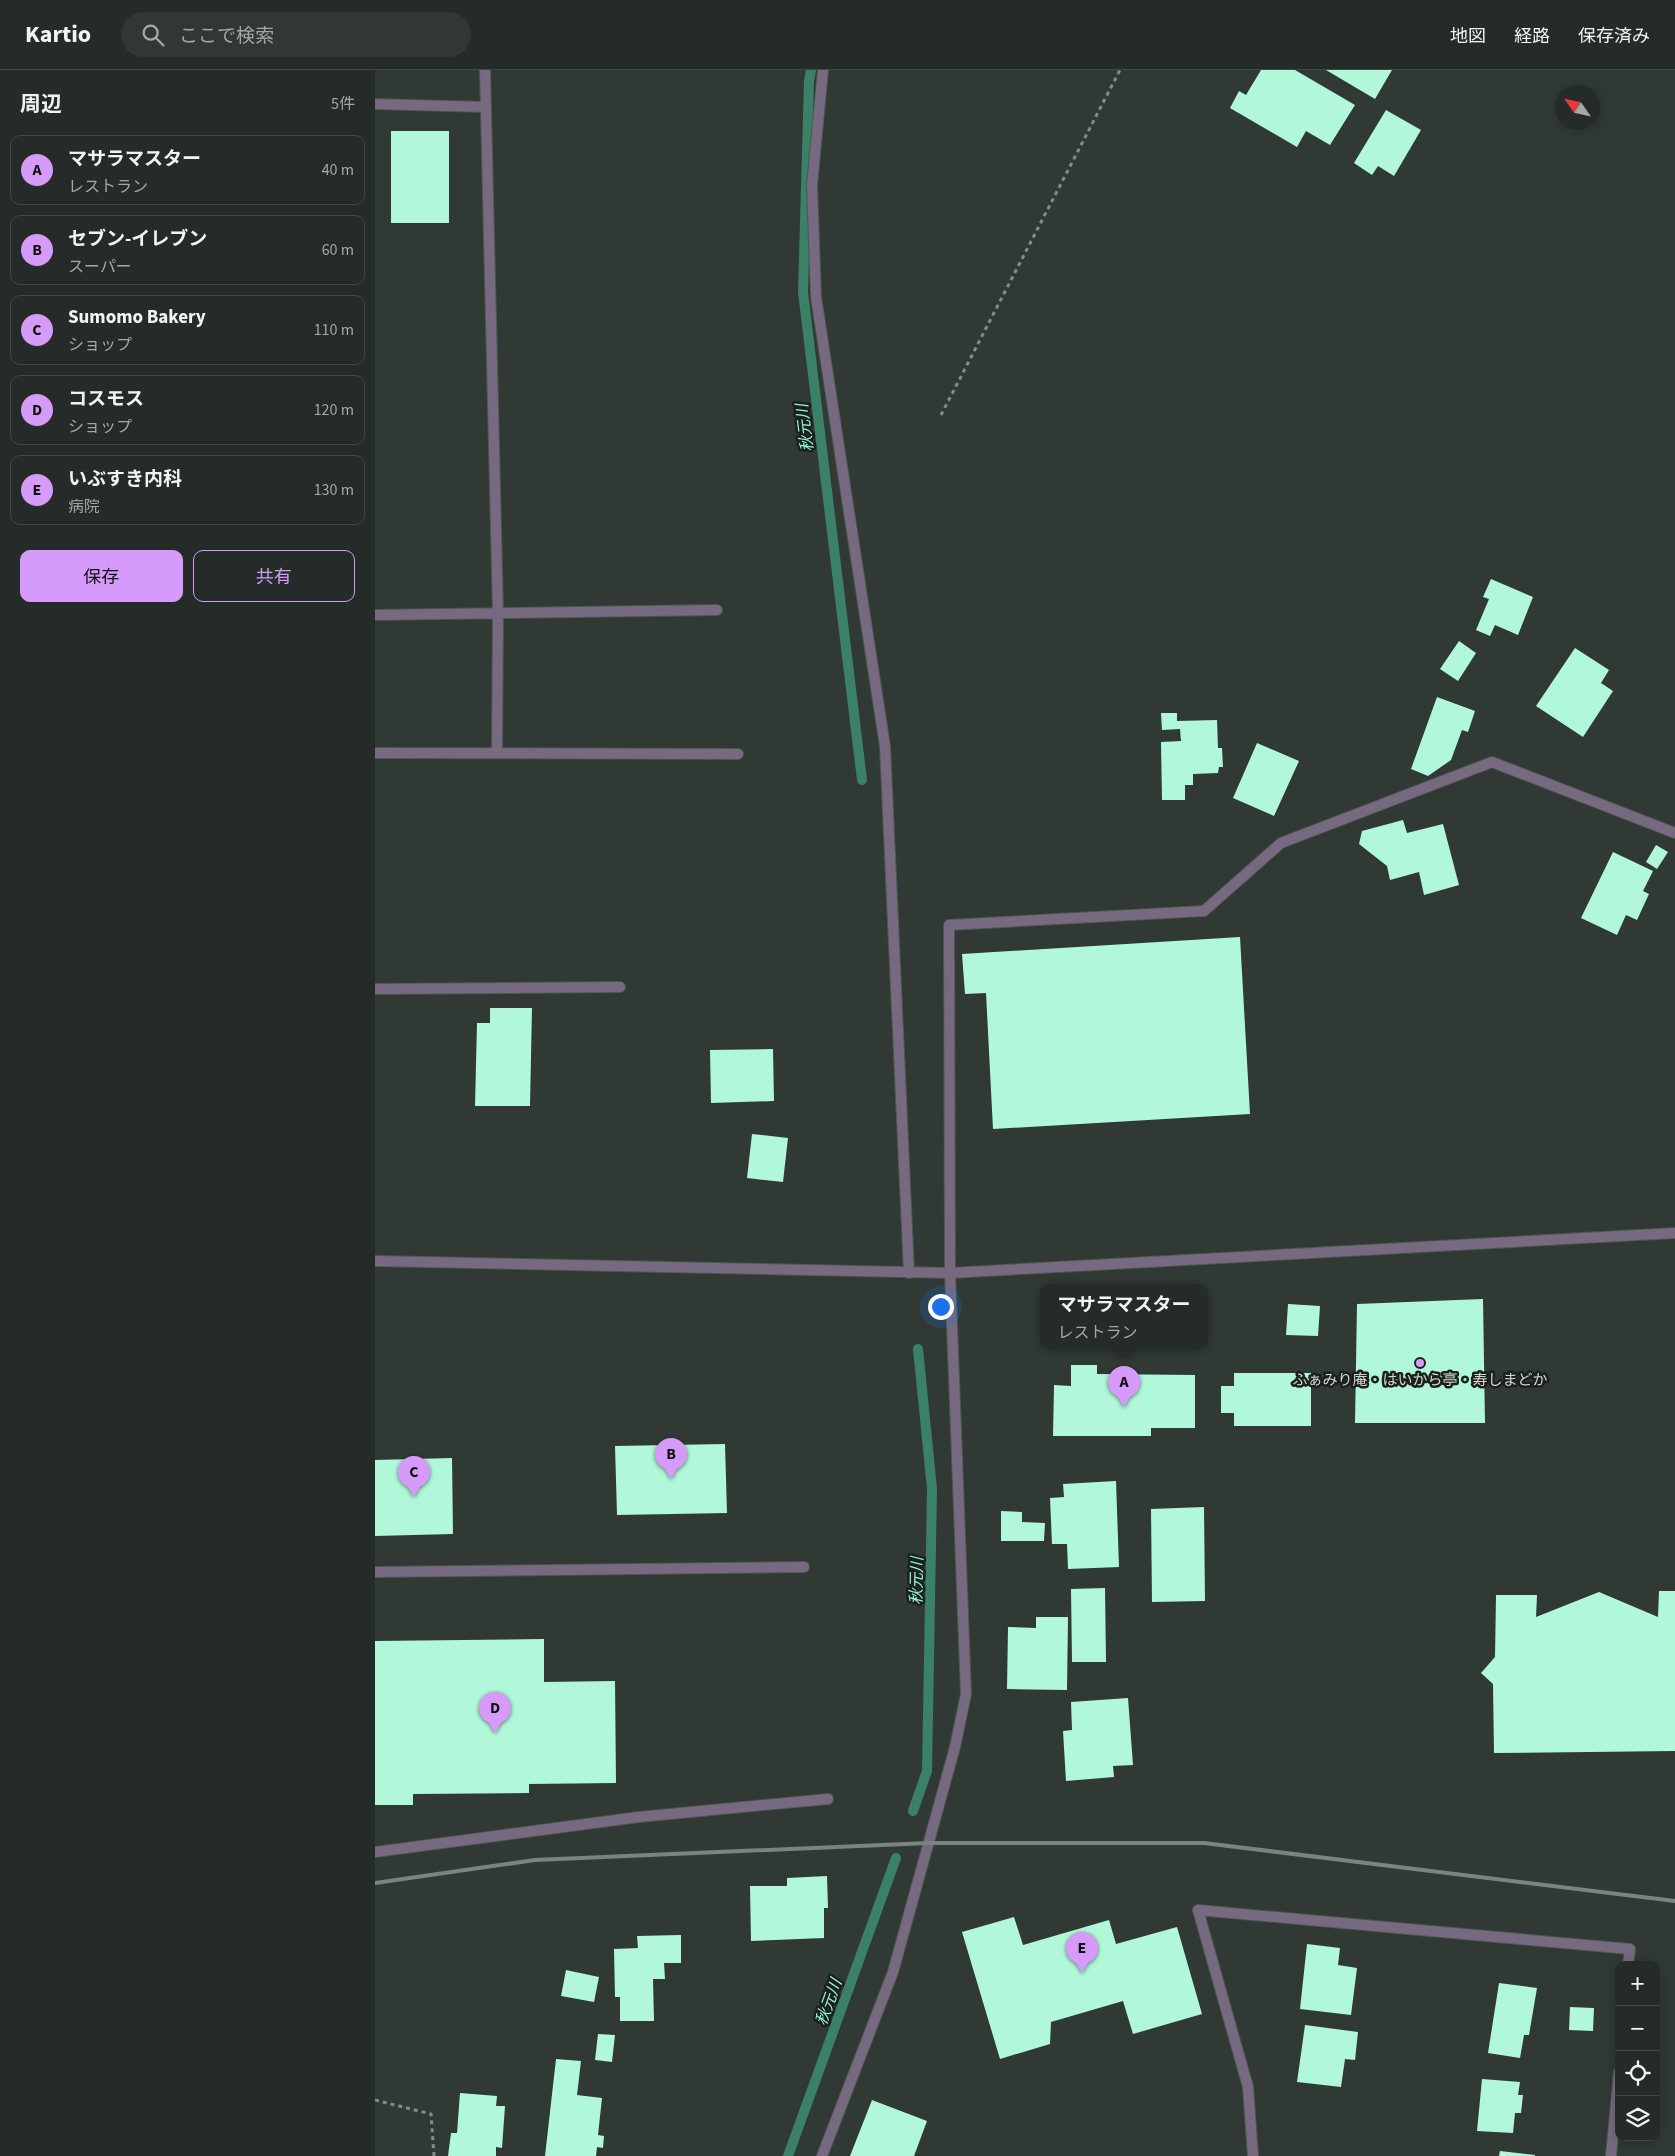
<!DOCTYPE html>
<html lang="ja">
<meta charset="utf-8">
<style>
:root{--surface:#252b28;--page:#313734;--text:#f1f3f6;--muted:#a3a7a8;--line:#424745;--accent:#d69bfa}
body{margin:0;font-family:"Source Sans 3","Noto Sans JP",sans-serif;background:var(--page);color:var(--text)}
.controls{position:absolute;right:15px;bottom:15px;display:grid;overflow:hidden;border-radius:10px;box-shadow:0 2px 12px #0003}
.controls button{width:45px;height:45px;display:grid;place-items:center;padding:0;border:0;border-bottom:1px solid var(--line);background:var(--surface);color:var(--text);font:25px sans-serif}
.compass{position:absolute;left:1180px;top:15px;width:45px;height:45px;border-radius:50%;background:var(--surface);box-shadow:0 2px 12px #0003;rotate:304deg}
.you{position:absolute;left:565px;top:1236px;width:18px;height:18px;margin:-12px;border:4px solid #fff;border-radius:50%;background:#1a73e8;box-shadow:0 0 0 8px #1a73e833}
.badge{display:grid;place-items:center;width:32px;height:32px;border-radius:50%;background:var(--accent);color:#111;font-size:16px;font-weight:700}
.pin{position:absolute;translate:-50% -41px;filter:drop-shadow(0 1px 2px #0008)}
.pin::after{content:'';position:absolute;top:26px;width:18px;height:15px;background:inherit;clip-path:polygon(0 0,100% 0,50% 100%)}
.popup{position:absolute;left:665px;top:1214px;width:168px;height:65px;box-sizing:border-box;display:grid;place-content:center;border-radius:10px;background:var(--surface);filter:drop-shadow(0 1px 4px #0005);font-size:16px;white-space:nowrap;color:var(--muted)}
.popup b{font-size:19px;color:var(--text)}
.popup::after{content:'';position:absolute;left:50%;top:100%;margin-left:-10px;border:10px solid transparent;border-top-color:var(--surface)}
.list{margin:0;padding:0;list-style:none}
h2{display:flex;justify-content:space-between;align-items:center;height:65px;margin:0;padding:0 20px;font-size:21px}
h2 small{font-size:16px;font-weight:400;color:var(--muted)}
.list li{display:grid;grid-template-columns:32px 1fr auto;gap:15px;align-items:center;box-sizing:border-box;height:70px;margin:0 10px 10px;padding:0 10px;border:1px solid var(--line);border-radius:10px}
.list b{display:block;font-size:19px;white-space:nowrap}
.list p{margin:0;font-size:16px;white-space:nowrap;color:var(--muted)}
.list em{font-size:16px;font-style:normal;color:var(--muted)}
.actions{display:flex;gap:10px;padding:15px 20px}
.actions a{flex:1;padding:11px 0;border:1px solid var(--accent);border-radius:10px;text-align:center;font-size:18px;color:var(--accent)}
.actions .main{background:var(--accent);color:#111}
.icon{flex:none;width:28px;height:28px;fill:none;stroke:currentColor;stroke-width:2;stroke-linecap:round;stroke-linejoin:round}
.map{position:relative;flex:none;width:1300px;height:2086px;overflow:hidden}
header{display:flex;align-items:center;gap:30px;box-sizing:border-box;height:70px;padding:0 25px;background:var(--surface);border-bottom:1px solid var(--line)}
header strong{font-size:24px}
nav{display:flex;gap:28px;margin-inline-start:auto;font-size:18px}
.search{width:350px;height:45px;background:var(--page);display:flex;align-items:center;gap:12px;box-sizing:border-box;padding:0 18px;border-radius:28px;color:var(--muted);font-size:19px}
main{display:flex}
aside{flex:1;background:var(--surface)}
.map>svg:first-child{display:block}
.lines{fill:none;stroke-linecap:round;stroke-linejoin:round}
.stream{stroke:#3b8167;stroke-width:10}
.building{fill:#b1f8da}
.service-casing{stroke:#4e5652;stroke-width:12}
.minor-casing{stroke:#4e5652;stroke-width:12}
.tertiary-casing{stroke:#4e5652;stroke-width:12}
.path{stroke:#858c88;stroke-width:3;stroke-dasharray:4 4;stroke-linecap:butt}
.service{stroke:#776a80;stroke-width:10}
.minor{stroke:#776a80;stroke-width:10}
.tertiary{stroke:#776a80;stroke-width:10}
.rail{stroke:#7c837f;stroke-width:4}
.poi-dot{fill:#d69bfa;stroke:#1b1f1d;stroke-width:2}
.labels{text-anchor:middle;stroke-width:5;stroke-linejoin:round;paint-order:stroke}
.poi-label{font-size:15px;fill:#d3d8d5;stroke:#1b1f1d}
.water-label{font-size:16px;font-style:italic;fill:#93f9d0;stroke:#1b1f1d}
</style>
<header>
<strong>Kartio</strong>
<div class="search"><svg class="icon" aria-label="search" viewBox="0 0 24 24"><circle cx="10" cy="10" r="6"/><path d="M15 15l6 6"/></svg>ここで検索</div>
<nav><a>地図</a><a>経路</a><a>保存済み</a></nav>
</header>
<main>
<aside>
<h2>周辺<small>5件</small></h2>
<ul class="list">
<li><span class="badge">A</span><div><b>マサラマスター</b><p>レストラン</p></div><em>40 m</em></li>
<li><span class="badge">B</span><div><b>セブン-イレブン</b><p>スーパー</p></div><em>60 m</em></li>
<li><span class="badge">C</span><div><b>Sumomo Bakery</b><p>ショップ</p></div><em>110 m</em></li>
<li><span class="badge">D</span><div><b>コスモス</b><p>ショップ</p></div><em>120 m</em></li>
<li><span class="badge">E</span><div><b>いぶすき内科</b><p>病院</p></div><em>130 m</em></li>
</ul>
<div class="actions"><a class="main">保存</a><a>共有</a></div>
</aside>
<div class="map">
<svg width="1300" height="2086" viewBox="0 0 1300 2086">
<rect width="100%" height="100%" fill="#313935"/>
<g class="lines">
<!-- stream -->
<path class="stream" d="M436 0 434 11 428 222 487 710
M538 1741 552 1701 557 1419 543 1279
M413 2086 521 1788"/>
</g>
<!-- building -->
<path class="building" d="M886 0H920L980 35 955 75 931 61 922 77 855 38 864 21 871 25Z
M951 0H1017L1000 29Z
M1011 40 1046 60 1019 106 1003 96 997 105 979 93Z
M16 61H74V153H16Z
M1116 509 1158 527 1143 565 1120 555 1115 566 1101 560 1114 529 1108 527Z
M1084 571 1101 583 1083 611 1065 599Z
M1200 578 1234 600 1226 613 1238 621 1208 667 1161 636Z
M1062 627 1100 641 1093 662 1087 660 1076 690 1053 706 1036 699Z
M786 643H802V651L842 650 843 678H847L848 697H844L843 703 818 704V715H810V730H787L786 672 806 671 805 659 787 660Z
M882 673 924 691 899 746 858 728Z
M1028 750 1032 763 1068 754 1084 815 1049 825 1044 802 1015 810 1012 796 984 774 987 761Z
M1281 775 1293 782 1282 799 1271 792Z
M1238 782 1278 801 1268 821 1274 824 1262 850 1251 845 1242 865 1206 848Z
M865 867 875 1044 618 1059 611 923 590 924 587 884Z
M115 938H157L155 1036H100L102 953H115Z
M398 979 399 1031 336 1033 335 980Z
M377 1064 413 1068 408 1112 372 1108Z
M1108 1229 1110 1353H980L982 1234Z
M913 1234 945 1236 943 1266 911 1265Z
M696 1295H722V1304L820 1305V1358H776V1366H678L679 1315 696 1316Z
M859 1303H936V1356H859V1343H846V1316H859Z
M350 1374 352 1443 242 1445 240 1376Z
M77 1388 78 1464 0 1466V1390Z
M741 1411 744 1497 693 1499 692 1474H677L675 1428 689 1427 688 1414Z
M829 1437 830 1531 777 1532 776 1439Z
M626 1441 647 1442V1452L670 1453 669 1471H626Z
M730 1518 731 1592H697L696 1519Z
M1284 1521H1300V1681L1119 1683 1118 1614 1106 1603 1120 1587 1121 1525H1162L1161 1547 1224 1522 1283 1547Z
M661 1547H693L692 1620 632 1619 633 1557 661 1558Z
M169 1569V1612L240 1611 241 1713 154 1714V1723L38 1724V1735H0V1571Z
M753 1628 758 1695 738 1696 739 1707 691 1711 688 1661 697 1660 696 1632Z
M452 1806 453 1838H449V1868L376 1871 375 1816H412V1808Z
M639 1847 648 1875 734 1850 741 1874 802 1857 827 1944 758 1964 748 1931 676 1952 675 1974 625 1989 587 1862Z
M306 1865V1893H289L290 1909H278L279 1951H245V1927H240L239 1879 263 1878 262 1866Z
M932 1874 965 1878 963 1895 982 1898 976 1945 925 1939Z
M191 1900 224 1907 219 1932 186 1926Z
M1124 1913 1162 1918 1154 1965H1149L1145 1988 1113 1983Z
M1195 1937 1219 1938 1218 1961 1194 1960Z
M930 1955 983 1962 980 1990 970 1989 966 2017 922 2012Z
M223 1964 240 1965 237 1992 220 1990Z
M181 1989 206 1991 202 2025 227 2028 223 2065 229 2066 228 2078 222 2077 221 2086H170Z
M1107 2009 1145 2012 1143 2025H1148L1146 2043H1140L1138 2063 1102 2061Z
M85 2023 122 2026 121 2036H130L127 2078 121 2077V2086H73L76 2063H82Z
M497 2030 552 2051 539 2086H475Z
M1125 2081 1160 2085V2086H1124Z"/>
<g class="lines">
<!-- service casing -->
<g class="service-casing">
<path id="service" d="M829 841 906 773 1117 692 1300 763"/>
</g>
<!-- minor casing -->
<g class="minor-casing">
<path id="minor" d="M110 0 123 544 122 683
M448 0 437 115 441 227 510 676 534 1203
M0 34 110 37
M0 545 342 540
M0 683 363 684
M0 919 245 917
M0 1502 429 1497
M0 1782 264 1747 453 1729
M447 2086 518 1902 580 1677 591 1624 575 1203 574 855 829 841
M878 2086 873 2017 823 1840 1255 1879 1253 1895
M1236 2086 1244 2002"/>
</g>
<!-- tertiary casing -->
<g class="tertiary-casing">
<path id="tertiary" d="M0 1191 575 1203 1300 1163"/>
</g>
<!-- path -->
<path class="path" d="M566 345 745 0
M0 2030 56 2044 59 2086"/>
<!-- service -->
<use href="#service" class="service"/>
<!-- minor -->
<use href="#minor" class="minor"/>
<!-- tertiary -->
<use href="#tertiary" class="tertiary"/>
<!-- rail -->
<path class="rail" d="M0 1813 160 1790 553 1773H829L1300 1831"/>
</g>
<!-- markers -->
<circle class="poi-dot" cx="1045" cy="1293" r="5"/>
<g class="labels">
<!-- poi labels -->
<g class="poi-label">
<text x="1045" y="1315">ふぁみり庵・はいから亭・寿しまどか</text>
</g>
<!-- water labels -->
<g class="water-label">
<text transform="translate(429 358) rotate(-97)" y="6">秋元川</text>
<text transform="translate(541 1511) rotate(-89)" y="6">秋元川</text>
<text transform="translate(453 1932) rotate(-70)" y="6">秋元川</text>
</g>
</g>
</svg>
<div class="controls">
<button>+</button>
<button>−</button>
<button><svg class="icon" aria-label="locate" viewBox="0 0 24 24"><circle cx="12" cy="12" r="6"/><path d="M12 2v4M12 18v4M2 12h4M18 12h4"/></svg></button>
<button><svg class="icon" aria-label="layers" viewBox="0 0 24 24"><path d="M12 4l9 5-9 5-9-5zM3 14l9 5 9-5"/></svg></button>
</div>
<svg class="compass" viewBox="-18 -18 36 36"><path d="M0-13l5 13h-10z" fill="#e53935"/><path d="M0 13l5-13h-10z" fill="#a3a7a8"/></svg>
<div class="you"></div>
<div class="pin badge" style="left:749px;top:1337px">A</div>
<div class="popup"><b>マサラマスター</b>レストラン</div>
<div class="pin badge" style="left:296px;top:1409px">B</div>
<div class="pin badge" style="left:39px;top:1427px">C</div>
<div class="pin badge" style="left:120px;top:1663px">D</div>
<div class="pin badge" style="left:707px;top:1903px">E</div>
</div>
</main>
